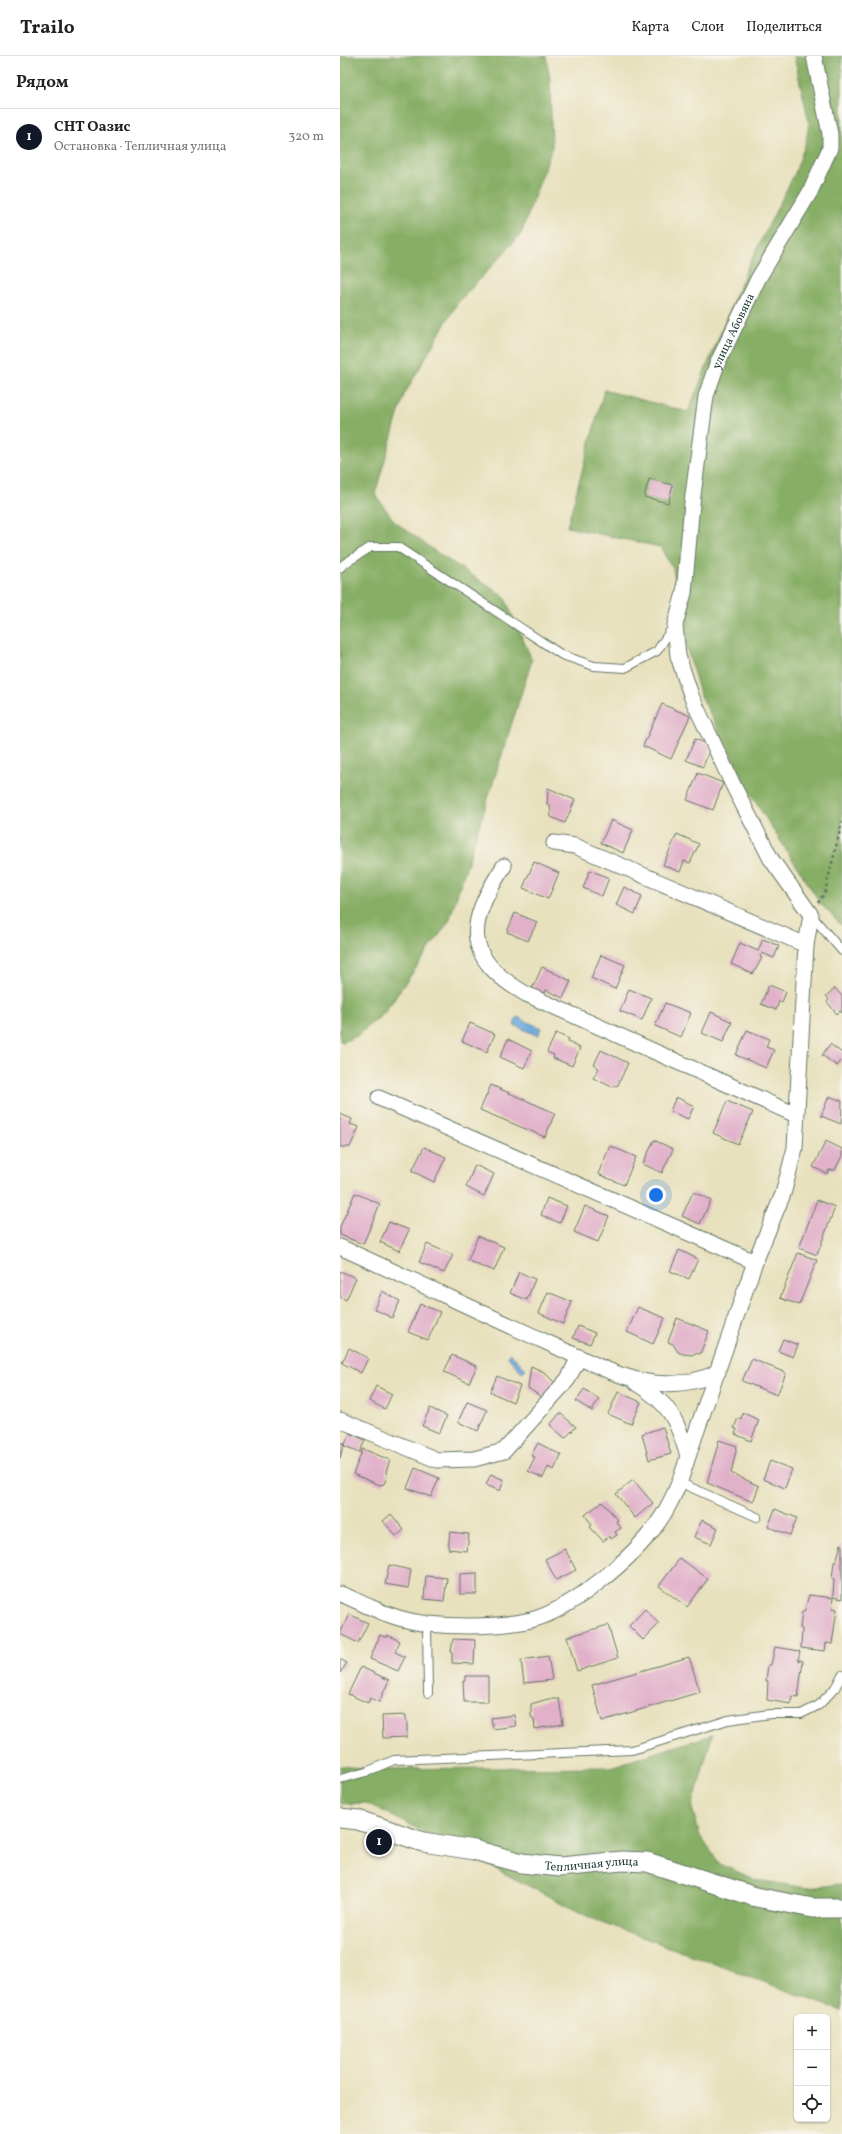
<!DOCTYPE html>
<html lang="ru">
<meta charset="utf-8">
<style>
:root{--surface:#fff;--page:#f6f6f6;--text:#222;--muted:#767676;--line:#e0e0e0;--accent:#111827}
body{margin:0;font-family:Vollkorn,serif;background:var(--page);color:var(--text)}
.controls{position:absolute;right:12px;bottom:12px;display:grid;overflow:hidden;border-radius:6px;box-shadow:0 1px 3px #0004}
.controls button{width:36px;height:36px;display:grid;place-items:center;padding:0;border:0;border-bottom:1px solid var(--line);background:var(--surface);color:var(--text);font:20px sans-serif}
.you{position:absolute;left:316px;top:1139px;width:14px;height:14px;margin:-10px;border:3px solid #fff;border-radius:50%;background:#1a73e8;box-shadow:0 0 0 6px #1a73e833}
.badge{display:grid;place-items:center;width:26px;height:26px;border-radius:50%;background:var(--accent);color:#fff;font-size:13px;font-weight:700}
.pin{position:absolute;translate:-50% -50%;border:2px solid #fff;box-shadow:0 1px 4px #0006}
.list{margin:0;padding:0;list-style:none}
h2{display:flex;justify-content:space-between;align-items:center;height:52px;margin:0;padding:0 16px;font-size:17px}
h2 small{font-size:13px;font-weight:400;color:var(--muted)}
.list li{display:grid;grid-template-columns:26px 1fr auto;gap:12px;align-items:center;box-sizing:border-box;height:56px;padding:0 16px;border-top:1px solid var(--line)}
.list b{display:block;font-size:15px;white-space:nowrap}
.list p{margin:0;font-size:13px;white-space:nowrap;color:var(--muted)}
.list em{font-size:13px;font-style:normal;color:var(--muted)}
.icon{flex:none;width:22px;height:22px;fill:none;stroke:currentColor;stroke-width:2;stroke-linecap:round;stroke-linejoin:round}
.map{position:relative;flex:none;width:502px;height:2078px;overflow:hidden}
header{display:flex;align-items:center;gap:24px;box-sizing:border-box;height:56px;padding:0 20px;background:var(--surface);border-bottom:1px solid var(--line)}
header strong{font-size:19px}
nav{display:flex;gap:22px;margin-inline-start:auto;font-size:14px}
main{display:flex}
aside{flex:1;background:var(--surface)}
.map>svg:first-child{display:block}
.forest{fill:#86ae65;stroke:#52764c}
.water{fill:#69a7db;stroke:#447288}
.building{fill:#e1b1ca}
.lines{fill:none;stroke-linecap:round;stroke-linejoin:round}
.service-casing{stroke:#657664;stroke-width:10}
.minor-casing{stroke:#657664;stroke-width:17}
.tertiary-casing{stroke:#657664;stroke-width:21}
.path{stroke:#657664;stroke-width:2.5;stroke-dasharray:3 3;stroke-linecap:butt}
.service{stroke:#fff;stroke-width:8}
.minor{stroke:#fff;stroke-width:15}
.tertiary{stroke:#fff;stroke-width:19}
.labels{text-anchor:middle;stroke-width:3;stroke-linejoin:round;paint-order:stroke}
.street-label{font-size:12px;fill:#1f3d34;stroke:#f7f3e8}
</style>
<header>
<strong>Trailo</strong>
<nav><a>Карта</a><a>Слои</a><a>Поделиться</a></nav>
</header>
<main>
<aside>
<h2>Рядом<small></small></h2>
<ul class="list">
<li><span class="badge">1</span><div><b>СНТ Оазис</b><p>Остановка · Тепличная улица</p></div><em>320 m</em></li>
</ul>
</aside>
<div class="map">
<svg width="502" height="2078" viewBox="0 0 502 2078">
<rect width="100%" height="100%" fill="#f7f3e8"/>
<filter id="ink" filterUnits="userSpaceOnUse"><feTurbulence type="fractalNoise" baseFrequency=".025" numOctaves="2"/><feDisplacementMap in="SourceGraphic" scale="8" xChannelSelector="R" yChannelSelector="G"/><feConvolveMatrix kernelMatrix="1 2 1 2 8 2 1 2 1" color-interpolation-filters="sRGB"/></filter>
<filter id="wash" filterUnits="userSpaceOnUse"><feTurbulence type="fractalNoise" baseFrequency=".012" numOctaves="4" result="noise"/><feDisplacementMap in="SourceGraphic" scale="16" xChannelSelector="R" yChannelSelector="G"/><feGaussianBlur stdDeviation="0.9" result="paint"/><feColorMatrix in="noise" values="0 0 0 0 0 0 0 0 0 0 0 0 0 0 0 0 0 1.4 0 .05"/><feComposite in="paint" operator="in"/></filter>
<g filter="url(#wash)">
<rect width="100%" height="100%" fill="#e8e1be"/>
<!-- forest -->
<path class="forest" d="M0 0H206L210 24 212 92 181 178 116 249 64 339 35 438 54 465 96 496 164 540 192 604 109 865 45 956 17 980 3 986 0 985Z
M454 0H502V870L481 848 411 739 360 638 345 586 333 513 320 491 227 471 264 334 348 356 408 210 455 117 466 86 469 66Z
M372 1679 352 1752 360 1780 380 1808 416 1824 468 1832 502 1828V1955L251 1862 27 1747 0 1748V1710L32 1713 270 1711Z"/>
<!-- water -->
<path class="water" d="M177 961 201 972 198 980 174 969Z
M170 1297 186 1313 182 1316 167 1300Z"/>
<g id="blocks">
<!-- building -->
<path class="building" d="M309 423 333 429 328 447 304 441Z
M322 648 350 660 331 703 303 690Z
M355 683 371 689 363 711 346 704Z
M358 717 383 727 373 754 347 744Z
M208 732 235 744 225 767 211 761 210 749 207 748Z
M271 764 293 774 283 797 261 787Z
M337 778 359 788 350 807 344 805 340 816 323 809Z
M194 806 219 817 208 843 183 832Z
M250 814 269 822 262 840 243 832Z
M284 831 302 840 295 858 276 849Z
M175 857 197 866 188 885 167 876Z
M423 883 439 890 434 902 422 897 420 901 422 902 413 918 391 908 400 887 418 895Z
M261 899 285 909 275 933 251 922Z
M202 911 231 925 223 942 206 934 204 939 192 933Z
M429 929 446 936 442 946 439 945 436 954 421 948Z
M495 932 502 940V957L500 955 497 958 487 946 489 943 486 940Z
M289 933 311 942 302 964 280 955Z
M325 947 351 957 341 981 315 970Z
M371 956 392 966 383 986 362 977Z
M130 967 155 978 147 996 122 985Z
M407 974 429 983 426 991 434 994 426 1012 396 999Z
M216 977 229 983 228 986 240 992 232 1010 213 1002 214 999 207 996Z
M168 983 192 995 184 1012 160 1001Z
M490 988 502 997V1004L497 1010 482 999Z
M261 994 288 1007 278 1029 272 1031 253 1022 259 1012 254 1009Z
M151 1029 215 1057 205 1081 140 1054Z
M489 1040 502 1045 501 1068 481 1060Z
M336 1041 354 1050 348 1063 330 1055Z
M387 1045 413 1056 398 1088 373 1077Z
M0 1058 12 1063 10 1068 19 1071 10 1091H0Z
M314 1084 333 1093 322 1117 303 1108Z
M486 1085 502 1093V1100L495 1114H489L487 1118 473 1111Z
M270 1090 296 1101 284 1129 258 1118Z
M84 1091 106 1101 94 1126 72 1115Z
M135 1109 154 1118 144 1140 126 1131Z
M353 1136 371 1144 360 1168 342 1160Z
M15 1137 40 1148 23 1188 0 1179V1171Z
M207 1142 227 1150 220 1167 201 1159Z
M477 1144 495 1151 477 1199 459 1192Z
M245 1150 269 1160 258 1186 234 1176Z
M49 1166 69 1174 59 1195 40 1186Z
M138 1180 164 1191 154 1215 145 1211 144 1212 128 1204Z
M87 1188 113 1199 104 1217 79 1206Z
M339 1194 358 1203 349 1223 330 1215Z
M458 1197 477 1204 459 1249 440 1242Z
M0 1215 16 1222 6 1244 0 1241Z
M179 1216 195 1223 187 1244 170 1237Z
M42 1235 60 1245 52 1262 34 1253Z
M208 1236 232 1246 223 1268 199 1257Z
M80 1248 100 1256 88 1284 68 1276Z
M298 1251 325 1262 313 1288 287 1276Z
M337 1262 369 1275 360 1298 355 1297 352 1299 343 1298 338 1296 333 1288 328 1286Z
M238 1270 255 1277 250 1288 233 1282Z
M443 1283 458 1289 453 1301 438 1295Z
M9 1292 28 1302 21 1317 2 1307Z
M112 1299 137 1310 129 1327 104 1316Z
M412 1303 446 1317 437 1339 402 1325Z
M191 1310 204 1316 215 1327 203 1342 188 1332Z
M157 1320 180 1330 173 1346 150 1336Z
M36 1330 52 1338 45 1353 29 1345Z
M244 1333 259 1343 252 1355 236 1345Z
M278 1336 301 1346 291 1368 268 1358Z
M127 1346 147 1354 138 1375 118 1366Z
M90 1352 107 1360 99 1377 82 1370Z
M220 1357 236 1371 225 1382 210 1369Z
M403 1357 419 1364 411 1385 395 1378 397 1373 394 1372 398 1362 401 1363Z
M323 1371 331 1398 309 1404 302 1378Z
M10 1377 25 1384 20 1396 4 1390Z
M379 1384 397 1390 391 1417 419 1430 413 1446 367 1427Z
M0 1386 4 1388 0 1402Z
M198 1387 221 1399 214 1414 208 1411 203 1422 188 1415 195 1401 191 1400Z
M23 1393 50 1404 46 1416 47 1421 44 1428 40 1429 13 1418Z
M430 1405 452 1413 445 1432 423 1423Z
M75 1412 99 1422 91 1441 67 1432Z
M151 1418 164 1424 160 1435 146 1429Z
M293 1424 313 1447 295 1462 276 1438Z
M262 1446 278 1464 276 1465 281 1472 275 1476 277 1479 271 1483 270 1480 263 1485 250 1471 252 1469 245 1459Z
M435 1453 457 1462 450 1479 428 1471Z
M51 1458 64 1474 56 1480 43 1465Z
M362 1464 378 1472 371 1488 354 1481Z
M110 1476 129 1478 127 1495 108 1493Z
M501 1488H502V1543L493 1541 494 1523 492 1522 494 1506H496Z
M225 1493 236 1514 216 1524 205 1503Z
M340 1502 368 1523 347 1551 319 1530Z
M49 1509 71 1514 68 1532 45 1528Z
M137 1517V1538H120V1518Z
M86 1520 107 1522 104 1545 84 1543Z
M469 1539 493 1542 492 1552 497 1553 492 1588 486 1587 485 1595 461 1592 462 1573 460 1572 462 1556H464Z
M305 1553 319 1568 303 1584 289 1570Z
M9 1558 28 1567 18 1587 0 1578Z
M268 1569 278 1602 237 1615 227 1581Z
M40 1579 47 1582V1579L60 1585 55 1596 65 1601 58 1615 30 1603Z
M113 1583 135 1584 134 1608 112 1607V1596H111Z
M435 1591 460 1595 458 1604 463 1605 458 1641 452 1640 451 1648 427 1644 428 1625H426L428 1609H431Z
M208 1600 212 1624 184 1627 181 1604Z
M349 1601 360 1636 262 1665 252 1629Z
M0 1603 7 1607 0 1617Z
M21 1611 49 1624 39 1646 30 1642 28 1647 8 1638Z
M125 1620H148V1646H124L123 1625H125Z
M208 1643H219L223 1668 195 1673 194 1663 191 1661V1648Z
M66 1659V1665H67V1681L43 1682 42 1660Z
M174 1659 176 1670 153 1673 151 1662Z"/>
</g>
</g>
<g filter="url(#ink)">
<use href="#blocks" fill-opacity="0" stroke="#657664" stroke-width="1"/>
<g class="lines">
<!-- service casing -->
<g class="service-casing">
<path id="service" d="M0 512 4 508 31 491H58L222 599 254 610 285 612 317 595 334 569
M471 859 502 895
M341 1427 417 1461
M87 1568 88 1637
M0 1723 26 1716 54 1704 292 1694 388 1664 430 1658H461L479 1649 495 1632 502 1619"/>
</g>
<!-- minor casing -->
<g class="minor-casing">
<g id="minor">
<path d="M214 787 235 790 466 889"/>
<path d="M164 810C126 868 122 901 186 938L456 1059"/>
<path d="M39 1042 415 1206"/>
<path d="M0 1191C69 1222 137 1255 206 1286 240 1301 276 1322 313 1327 335 1329 359 1326 378 1316"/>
<path d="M296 1327C331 1348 336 1363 348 1400"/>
<path d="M0 1364 97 1404 134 1403 164 1395 228 1323 239 1301"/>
<path id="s1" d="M0 1538C10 1541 20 1547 30 1551 47 1559 70 1566 88 1568 119 1571 161 1571 191 1564 231 1554 293 1502 317 1468 332 1447 341 1425 348 1400L415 1206 443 1138 455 1092 466 889 471 859 431 803 393 729 352 642 338 600 335 569 344 537 352 447 366 340 377 308 418 223 470 136 490 92V78L474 0"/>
</g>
</g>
<!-- tertiary casing -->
<g class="tertiary-casing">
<g id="tertiary">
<path id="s2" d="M0 1762 18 1764 83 1786 134 1794 182 1807 220 1811 282 1805 307 1806 416 1841 473 1852H502"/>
</g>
</g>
<!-- path -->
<path class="path" d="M478 847 485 836 502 766"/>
<!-- service -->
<use href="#service" class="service"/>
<!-- minor -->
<use href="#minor" class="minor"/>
<!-- tertiary -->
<use href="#tertiary" class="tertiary"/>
</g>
</g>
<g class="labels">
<!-- street labels -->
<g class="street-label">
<text dy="4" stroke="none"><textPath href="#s1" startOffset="1618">улица Абовяна</textPath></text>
<text dy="4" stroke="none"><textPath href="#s2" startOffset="258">Тепличная улица</textPath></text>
</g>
</g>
</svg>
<div class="controls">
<button>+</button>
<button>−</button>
<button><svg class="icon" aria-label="locate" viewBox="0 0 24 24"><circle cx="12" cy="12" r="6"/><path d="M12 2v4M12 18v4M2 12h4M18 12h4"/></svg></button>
</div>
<div class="you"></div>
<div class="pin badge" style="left:39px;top:1786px">1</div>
</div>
</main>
